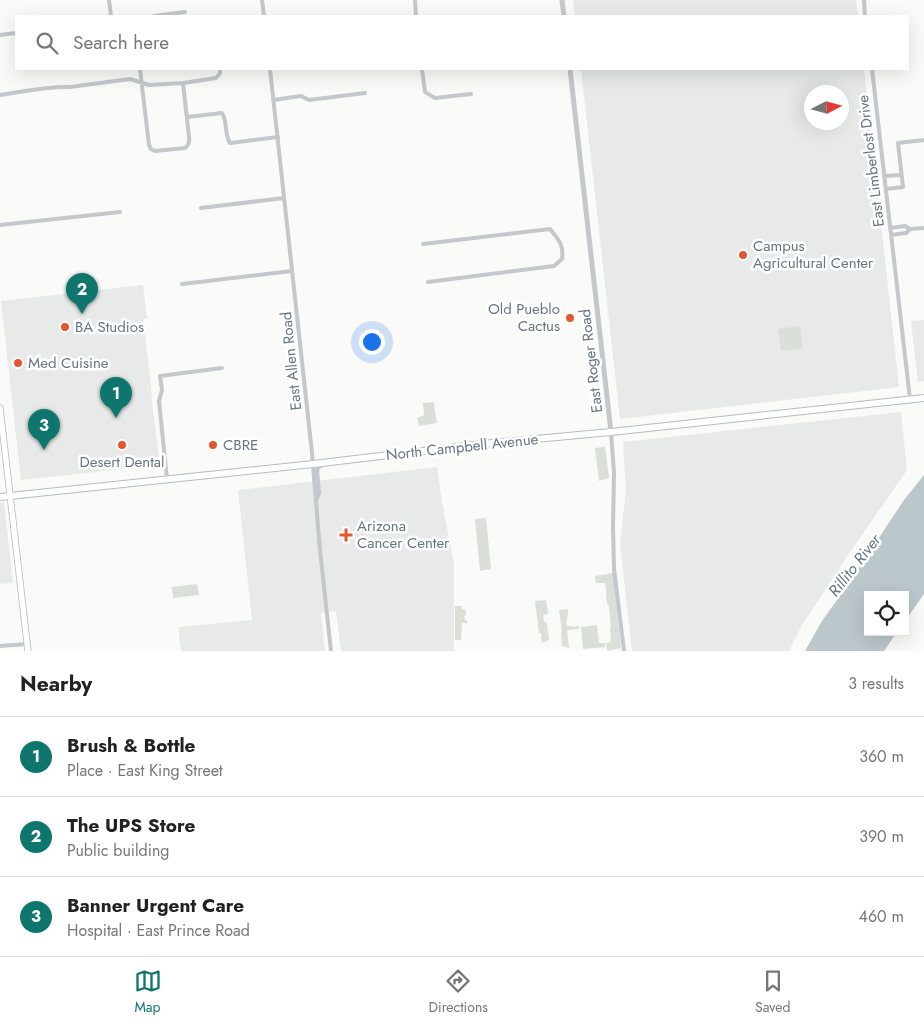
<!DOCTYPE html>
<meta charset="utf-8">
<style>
:root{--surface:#fff;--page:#f6f6f6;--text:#222;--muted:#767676;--line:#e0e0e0;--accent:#0f766e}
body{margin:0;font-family:Jost,sans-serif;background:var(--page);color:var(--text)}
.controls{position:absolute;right:15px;bottom:15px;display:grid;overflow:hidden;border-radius:0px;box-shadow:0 5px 20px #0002}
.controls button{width:45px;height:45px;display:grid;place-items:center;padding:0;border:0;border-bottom:1px solid var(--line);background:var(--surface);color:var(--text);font:25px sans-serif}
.compass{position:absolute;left:804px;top:85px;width:45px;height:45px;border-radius:50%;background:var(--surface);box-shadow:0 5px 20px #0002;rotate:84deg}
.you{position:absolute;left:371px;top:341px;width:18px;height:18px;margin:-12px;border:4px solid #fff;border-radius:50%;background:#1a73e8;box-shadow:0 0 0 8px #1a73e833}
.badge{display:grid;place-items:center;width:32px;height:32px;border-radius:50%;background:var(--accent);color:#fff;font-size:16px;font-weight:700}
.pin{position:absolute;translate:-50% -41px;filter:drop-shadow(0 1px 2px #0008)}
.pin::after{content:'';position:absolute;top:26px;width:18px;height:15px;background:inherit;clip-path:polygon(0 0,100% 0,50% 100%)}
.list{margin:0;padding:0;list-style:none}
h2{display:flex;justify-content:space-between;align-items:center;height:65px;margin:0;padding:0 20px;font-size:21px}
h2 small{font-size:16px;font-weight:400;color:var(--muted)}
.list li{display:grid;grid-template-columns:32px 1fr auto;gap:15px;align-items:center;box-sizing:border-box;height:80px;padding:0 20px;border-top:1px solid var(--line)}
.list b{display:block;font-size:19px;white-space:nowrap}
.list p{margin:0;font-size:16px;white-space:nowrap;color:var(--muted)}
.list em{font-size:16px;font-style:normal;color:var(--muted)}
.icon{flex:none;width:28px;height:28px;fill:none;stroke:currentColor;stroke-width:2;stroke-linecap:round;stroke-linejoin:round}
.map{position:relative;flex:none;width:924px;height:651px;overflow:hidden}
.search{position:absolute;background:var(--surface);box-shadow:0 5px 20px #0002;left:15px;right:15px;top:15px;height:55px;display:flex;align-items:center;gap:12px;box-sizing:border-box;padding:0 18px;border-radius:0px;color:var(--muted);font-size:19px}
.sheet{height:305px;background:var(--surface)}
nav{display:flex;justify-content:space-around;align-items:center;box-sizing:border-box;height:70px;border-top:1px solid var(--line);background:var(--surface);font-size:14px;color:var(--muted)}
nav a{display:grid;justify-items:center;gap:2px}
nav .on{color:var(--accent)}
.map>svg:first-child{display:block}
.built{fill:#e8e9e9;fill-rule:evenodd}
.green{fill:#dadfd7}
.water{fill:#bbc7cb}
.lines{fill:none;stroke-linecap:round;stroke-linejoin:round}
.secondary-casing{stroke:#b3babf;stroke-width:7}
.primary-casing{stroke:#b5babe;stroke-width:8}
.minor{stroke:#c3c8cc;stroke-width:4}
.tertiary{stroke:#c3c8cc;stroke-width:5}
.secondary{stroke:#fff;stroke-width:5.5}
.primary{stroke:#fff;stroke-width:6}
.poi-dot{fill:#e4572e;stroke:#fff;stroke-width:2}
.labels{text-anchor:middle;stroke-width:5;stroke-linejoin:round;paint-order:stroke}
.street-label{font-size:15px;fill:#657683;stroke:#fff}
.poi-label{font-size:15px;fill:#657683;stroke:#fff;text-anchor:start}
.water-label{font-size:16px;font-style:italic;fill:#60757c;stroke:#fff}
</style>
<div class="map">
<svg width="924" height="651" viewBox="0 0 924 651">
<rect width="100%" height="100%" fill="#fafaf8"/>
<!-- built -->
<path class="built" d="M573 0H856L858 16H575Z
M581 69H864L899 387 620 419ZM812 92H842V122H812Z
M143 285 147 319H143L151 386 152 402 160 465 21 480 1 301Z
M924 320V381L918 382 911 321Z
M901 412 907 470 848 555 802 625 789 651H632L620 544 626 489 623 442Z
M437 467 443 508 454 563V651H341L336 611 321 613 325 651H181L178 627 252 620 238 490Z
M4 502 13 583 0 584V503Z"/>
<!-- green -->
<path class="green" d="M800 326 803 348 781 351 778 329Z
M434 402 435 412 437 423 419 426 417 418 424 415 423 403Z
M605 447 609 478 599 481 595 448Z
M486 518 491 569 480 571 475 519Z
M613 573 621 648 607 651 606 643 611 642 610 628H611L609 607C605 601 607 591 605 583H596L595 576Z
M197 584 199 595 173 598 172 587Z
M546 600 548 614 543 615 544 621 547 624 549 640 542 643 541 633H539L535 601Z
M455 606H462V609L466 610V615L464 616 465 620H467V623H462L461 640H455Z
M568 609V614L566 625 573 627 579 626V629L567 630 569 648 562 646 561 633 562 632 559 610Z
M597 625 599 643H605V647L583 649 581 627Z"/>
<!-- water -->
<path class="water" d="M924 475V594L905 621V595H868V632H897L884 651H805L822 621 849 583 904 500Z"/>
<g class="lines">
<!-- secondary casing -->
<g class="secondary-casing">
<path id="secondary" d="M0 408 28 651"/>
</g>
<!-- primary casing -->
<g class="primary-casing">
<path id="primary" d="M0 497 313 464 482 444 611 432 924 398"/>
</g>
<!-- minor -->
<path class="minor" d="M109 0 111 16
M262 0 264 16
M415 0 416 16
M864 0 865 16
M154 16 185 12
M0 35 16 33
M140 69 149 145 151 149 155 151 185 148C189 145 190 142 189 137L183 83
M270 69 312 453 320 550 331 651
M422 69 425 92 435 98 471 94
M872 69 910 399
M0 95C23 92 46 86 70 87L130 79 149 85 183 83 216 78 220 73V69
M273 100 301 96 309 100 365 93
M187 117 222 113C228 122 224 135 230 143L278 137
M884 176 901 175
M886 189 903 187 898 143 924 140
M201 208 284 198
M0 225 120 212
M890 228 905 226 910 229 906 233 891 235
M910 229 924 228
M423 244 550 229C559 240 564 245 562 259L554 266 428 282
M182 284 292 271
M611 432 614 472 613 527 614 569 624 651
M167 479 159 401 162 390 160 376 222 368
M316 501 319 493 317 470 319 467 324 464
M0 646 27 644"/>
<!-- tertiary -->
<path class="tertiary" d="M562 0 564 16
M570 69 611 432"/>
<!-- secondary -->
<use href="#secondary" class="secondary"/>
<!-- primary -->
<use href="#primary" class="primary"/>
</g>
<!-- markers -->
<g class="poi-dot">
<circle cx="743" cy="255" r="5"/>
<circle cx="570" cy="318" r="5"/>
<circle cx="65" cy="327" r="5"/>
<circle cx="18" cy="363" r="5"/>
<circle cx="122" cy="445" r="5"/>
<circle cx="213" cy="445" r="5"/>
<path d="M343.5 527.5h5v5h5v5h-5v5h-5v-5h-5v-5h5z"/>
</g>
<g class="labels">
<!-- street labels -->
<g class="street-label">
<text transform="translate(871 161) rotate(-97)" y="5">East Limberlost Drive</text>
<text transform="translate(291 361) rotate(-96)" y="5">East Allen Road</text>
<text transform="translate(591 361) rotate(-97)" y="5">East Roger Road</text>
<text transform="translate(462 447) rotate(-6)" y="5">North Campbell Avenue</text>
</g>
<!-- poi labels -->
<g class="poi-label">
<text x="753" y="251">Campus<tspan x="753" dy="17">Agricultural Center</tspan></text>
<text x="560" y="314" text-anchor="end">Old Pueblo<tspan x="560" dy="17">Cactus</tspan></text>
<text x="75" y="332">BA Studios</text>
<text x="28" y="368">Med Cuisine</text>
<text x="223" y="450">CBRE</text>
<text x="122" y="467" text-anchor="middle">Desert Dental</text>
<text x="357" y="531">Arizona<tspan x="357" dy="17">Cancer Center</tspan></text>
</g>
<!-- water labels -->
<g class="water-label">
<text transform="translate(854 565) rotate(-52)" y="6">Rillito River</text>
</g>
</g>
</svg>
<div class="controls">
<button><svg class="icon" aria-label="locate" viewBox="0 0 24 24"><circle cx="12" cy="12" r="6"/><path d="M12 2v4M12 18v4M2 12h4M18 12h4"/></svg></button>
</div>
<svg class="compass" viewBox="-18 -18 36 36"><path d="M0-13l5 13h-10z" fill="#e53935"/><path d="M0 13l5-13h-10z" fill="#767676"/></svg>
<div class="you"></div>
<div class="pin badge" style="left:116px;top:418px">1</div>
<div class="pin badge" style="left:82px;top:314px">2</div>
<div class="pin badge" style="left:44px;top:450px">3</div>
<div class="search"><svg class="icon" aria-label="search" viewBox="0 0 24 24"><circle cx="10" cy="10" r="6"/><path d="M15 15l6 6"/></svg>Search here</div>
</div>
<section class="sheet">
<h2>Nearby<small>3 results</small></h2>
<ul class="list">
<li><span class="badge">1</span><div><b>Brush &amp; Bottle</b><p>Place · East King Street</p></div><em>360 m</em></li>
<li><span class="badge">2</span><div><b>The UPS Store</b><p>Public building</p></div><em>390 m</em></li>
<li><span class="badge">3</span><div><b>Banner Urgent Care</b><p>Hospital · East Prince Road</p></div><em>460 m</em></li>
</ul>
</section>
<nav>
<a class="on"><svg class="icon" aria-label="map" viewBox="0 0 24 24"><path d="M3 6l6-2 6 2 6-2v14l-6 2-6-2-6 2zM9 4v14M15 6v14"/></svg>Map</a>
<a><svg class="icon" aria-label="directions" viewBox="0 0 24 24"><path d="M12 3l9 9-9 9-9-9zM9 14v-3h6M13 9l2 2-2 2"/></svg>Directions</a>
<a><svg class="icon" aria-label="saved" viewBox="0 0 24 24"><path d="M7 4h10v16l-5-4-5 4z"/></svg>Saved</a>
</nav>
